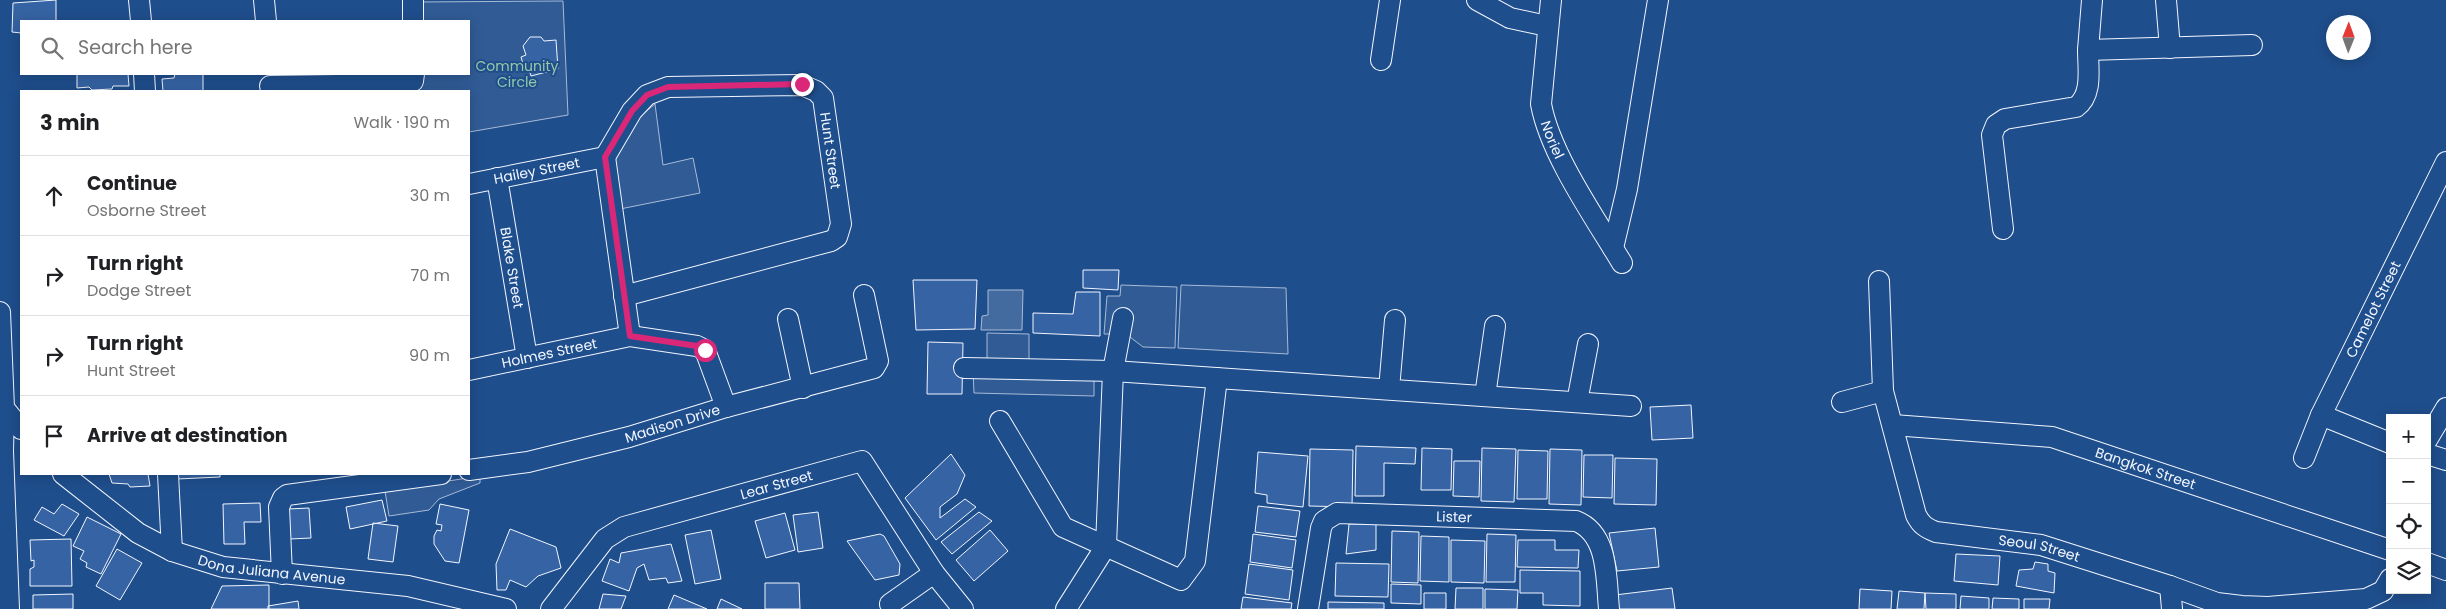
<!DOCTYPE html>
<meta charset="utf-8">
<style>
:root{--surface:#fff;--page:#f2f2f2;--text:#202124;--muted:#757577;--line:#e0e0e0}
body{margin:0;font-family:Poppins,sans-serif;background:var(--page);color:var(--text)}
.controls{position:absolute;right:15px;bottom:15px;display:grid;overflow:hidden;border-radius:0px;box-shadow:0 2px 12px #0003}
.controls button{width:45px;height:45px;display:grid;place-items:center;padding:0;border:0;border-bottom:1px solid var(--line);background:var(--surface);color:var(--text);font:25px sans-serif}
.compass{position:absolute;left:2326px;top:15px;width:45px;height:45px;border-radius:50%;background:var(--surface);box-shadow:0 2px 12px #0003;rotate:1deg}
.stop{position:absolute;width:15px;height:15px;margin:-11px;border:4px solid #db2777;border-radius:50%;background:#fff}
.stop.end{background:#db2777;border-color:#fff;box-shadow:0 1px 5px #0008}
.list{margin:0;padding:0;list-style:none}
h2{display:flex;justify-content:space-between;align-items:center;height:65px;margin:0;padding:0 20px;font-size:21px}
h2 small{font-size:16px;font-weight:400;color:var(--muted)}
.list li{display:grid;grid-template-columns:32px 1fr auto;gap:15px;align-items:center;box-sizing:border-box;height:80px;padding:0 20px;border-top:1px solid var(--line)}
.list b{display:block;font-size:19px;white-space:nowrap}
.list p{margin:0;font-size:16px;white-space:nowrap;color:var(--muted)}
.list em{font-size:16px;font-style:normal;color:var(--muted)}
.icon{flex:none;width:28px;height:28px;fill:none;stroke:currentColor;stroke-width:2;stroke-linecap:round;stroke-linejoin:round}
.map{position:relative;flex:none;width:2446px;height:609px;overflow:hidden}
.search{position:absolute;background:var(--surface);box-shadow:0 2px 12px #0003;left:20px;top:20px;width:450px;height:55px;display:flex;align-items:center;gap:12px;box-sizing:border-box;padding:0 18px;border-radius:0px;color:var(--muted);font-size:19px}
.panel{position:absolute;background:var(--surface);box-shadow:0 2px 12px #0003;left:20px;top:90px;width:450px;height:385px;border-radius:0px}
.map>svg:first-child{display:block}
.built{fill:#305b95;stroke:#a8bbd7}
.water{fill:#446ba0;stroke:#a8bbd7}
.building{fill:#3563a3;stroke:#f2f6ff}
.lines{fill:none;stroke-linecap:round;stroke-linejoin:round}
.minor-casing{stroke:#f2f6ff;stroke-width:22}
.minor{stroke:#1f4e8c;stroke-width:20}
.route{stroke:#db2777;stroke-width:6}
.labels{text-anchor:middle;stroke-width:4;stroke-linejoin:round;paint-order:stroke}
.park-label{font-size:14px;fill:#97c8a6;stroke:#1f4e8c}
.street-label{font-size:14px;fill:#f2f6ff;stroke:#1f4e8c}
</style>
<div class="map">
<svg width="2446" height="609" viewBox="0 0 2446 609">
<rect width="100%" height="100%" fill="#1f4e8c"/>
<!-- built -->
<path class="built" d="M563 1 568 115 469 132V91H413L417 74H469V21H417L418 2Z
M655 104 663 165 693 158 700 193 620 209 613 159 639 117Z
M1121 285 1177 287 1175 348 1143 347 1126 334H1104L1107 296H1120Z
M1181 285 1286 288 1288 354 1178 348Z
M987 333 1029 334V360L987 359Z
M973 371 1094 375V396L974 393Z
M480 476V483L439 499 429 510 389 516 385 491Z"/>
<!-- water -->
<path class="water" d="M988 290H1023L1022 330H981L982 316 988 315Z"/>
<!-- building -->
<path class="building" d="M56 0V21H21V33L12 32 13 3Z
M530 37H541L544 41 556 40 558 69 531 76 529 69 525 71 521 57 526 55 523 46Z
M77 74H128L129 86H113L112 89 92 90 89 87 77 88Z
M175 74H203V91H163L162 79 174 78Z
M1083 270H1119L1118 290 1083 288Z
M913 280H977L975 329 916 330Z
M1076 292H1100V336L1033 333V313L1073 314Z
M928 342 963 343 962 394H927Z
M1691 405 1693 438 1652 440 1650 407Z
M1356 446 1416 448 1415 464 1384 463V496H1355Z
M1422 448 1452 449 1451 490H1421Z
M1482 448 1516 449 1514 502 1481 501Z
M1310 449 1353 450 1352 507 1309 506Z
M1550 449 1582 450 1581 505 1549 504Z
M1518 450 1548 451 1547 499H1517Z
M1258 452 1308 456 1303 507 1267 503V495L1255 493Z
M951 454 965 475 957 494 940 507V518L965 499 976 507 936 540 905 498Z
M1584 455H1613L1612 498 1583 497Z
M1615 458 1657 459 1656 505 1614 504Z
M1454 461H1480L1479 497 1453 496Z
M109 474H148L150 486 130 487 128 484 112 483Z
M177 474H220V477L177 479Z
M382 500 387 521 350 529 346 507Z
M260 503 261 522H244L245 544H224L223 504Z
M62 504 79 514 64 536 34 520 42 507 54 514Z
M440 504 469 510 459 563 445 561 434 544V536L437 530 441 531 442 525 436 524Z
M1258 506 1300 511 1296 537 1255 532Z
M309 508 311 538 290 539 288 509Z
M818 512 823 548 798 552 793 515Z
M979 512 992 521 952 554 941 542Z
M785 513 795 550 766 558 755 521Z
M87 517 121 534 101 574 86 567 87 563 80 559 84 551 73 546Z
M373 523 398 526 393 562 368 559Z
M1349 524H1376V550L1346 554Z
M1655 528 1659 567 1617 571 1609 533Z
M510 529 556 547 561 568 538 576 526 587 510 580 506 590H497L496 564Z
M711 530 721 579 695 584 685 535Z
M990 530 1008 551 974 581 956 560Z
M1392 531 1419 532 1418 583 1391 582Z
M880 534 884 536 900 564 899 575 875 580 847 541Z
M1253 534 1296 540 1292 568 1250 562Z
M1487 534 1516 535 1515 582H1486Z
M1421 536 1449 537V582L1420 581Z
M71 539 72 586H30V569L34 567V560L31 561 30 540Z
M1451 540 1485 541 1484 583 1451 582Z
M1518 540H1555V550H1579L1578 568 1517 567Z
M671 544 682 581 668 583 666 578 649 580 644 564 637 568 629 591 602 581 610 559 619 563 621 553Z
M117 549 142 563 120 600 96 586Z
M1956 554 2000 556 1998 585 1954 581Z
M2035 562 2048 564V571L2055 573 2054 593 2016 586 2019 570 2033 569Z
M1336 563 1389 564 1388 597 1335 596Z
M1249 564 1293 570 1289 600 1245 594Z
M1520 570 1580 571V606L1543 605V593H1520Z
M765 583H799L800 609H765Z
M1391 584 1421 585V604L1391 603Z
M269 585V609H211L222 586Z
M1456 588H1483V609H1455Z
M1672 588 1675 609H1617L1615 595Z
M1485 589 1518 590 1517 609H1485Z
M1860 589 1892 591 1891 609H1859Z
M1899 591 1925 593 1924 609H1897Z
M1424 593H1446V609H1424Z
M1925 593 1956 594V609H1926Z
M73 594V609H33V595Z
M603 594 626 596 621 609H599Z
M674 595 707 609H668Z
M1961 596 1989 598V609H1960Z
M1243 597 1292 603 1291 609H1241Z
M1993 598 2019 599V609H1992Z
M721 599 742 609H717Z
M2024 599H2050L2049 609H2024Z
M298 601 299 609H268V606Z
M1328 602 1384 603V609H1328Z"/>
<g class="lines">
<!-- minor casing -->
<g class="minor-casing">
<g id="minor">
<path d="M139 0 141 21"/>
<path d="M264 0 266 21"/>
<path d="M413 0V21"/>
<path d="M1477 0 1510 18 1547 26"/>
<path id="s1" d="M1551 0 1541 104C1550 154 1595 218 1622 263"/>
<path d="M2092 0 2088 50 2252 45"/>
<path d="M2166 0 2170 48"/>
<path d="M1381 60 1390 0"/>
<path d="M144 74 145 91"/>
<path d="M270 86 405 84 413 81 414 74"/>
<path id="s2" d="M605 157 632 111 647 95 668 87 802 85 816 91 823 98 841 224 837 237 831 241 624 296"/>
<path d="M605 157 630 336"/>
<path id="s3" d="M497 178 527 358"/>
<path id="s4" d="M469 184 605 157"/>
<path d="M2003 229 1992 135 1996 125 2005 119 2076 107C2093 95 2088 69 2088 50"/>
<path d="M1613 248 1627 189 1658 0"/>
<path id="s5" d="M1879 281 1883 391 1916 515C1921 525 1926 528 1936 532L2041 545 2170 586 2217 603 2242 606 2268 607 2366 599 2383 591 2390 579"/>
<path d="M0 312 4 408 21 429"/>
<path d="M788 319 803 388"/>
<path d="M964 368 1113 371 1631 406"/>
<path id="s6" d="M469 370 630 336 697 346 705 350 726 407"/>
<path d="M1389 389 1395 320"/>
<path d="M1485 396 1495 326"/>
<path d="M1577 402 1588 344"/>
<path d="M1842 402 1883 391"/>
<path d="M4 408 3 451 9 609"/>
<path d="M2321 415 2390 443"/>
<path d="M1000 421 1063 527 1181 580 1195 561 1217 378"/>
<path id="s7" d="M1893 425 2052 437 2390 550"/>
<path d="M2427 440 2446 408"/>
<path d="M2427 454 2446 460"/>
<path id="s8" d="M2304 458 2321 415 2446 162"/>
<path id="s9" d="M469 470 528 462 629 437 726 407 874 368 878 361 864 295"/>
<path id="s10" d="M63 474 138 533 172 551 223 567 408 586 506 609"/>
<path d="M168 474 172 551"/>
<path d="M2427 563 2446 570"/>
<path d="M282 574 279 507 283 498 287 495 441 474"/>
<path d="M2170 586 2172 609"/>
<path d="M890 604 934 573"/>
<path id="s11" d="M551 609 605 539 624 527 862 461 934 573 963 609"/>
<path d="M1066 609 1106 546 1113 371 1123 318"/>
<path id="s12" d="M1308 609 1321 528 1324 521 1337 513 1576 521C1609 534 1606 579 1609 609"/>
</g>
</g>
<!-- minor -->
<use href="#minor" class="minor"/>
</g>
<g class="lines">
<!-- route -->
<path class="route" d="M705 350 697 346 630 336 605 157 632 111 647 95 668 87 802 84"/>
</g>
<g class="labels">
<!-- park labels -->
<g class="park-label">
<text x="517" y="71">Community<tspan x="517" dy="16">Circle</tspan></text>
</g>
<!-- street labels -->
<g class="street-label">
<text dy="5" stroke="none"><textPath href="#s1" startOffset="142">Noriel</textPath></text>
<text dy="5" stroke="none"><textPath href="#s2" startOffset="310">Hunt Street</textPath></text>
<text dy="5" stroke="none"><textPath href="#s4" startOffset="69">Hailey Street</textPath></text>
<text dy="5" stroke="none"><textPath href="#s3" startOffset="91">Blake Street</textPath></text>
<text dy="5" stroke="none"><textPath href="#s8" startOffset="164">Camelot Street</textPath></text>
<text dy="5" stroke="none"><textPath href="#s6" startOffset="82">Holmes Street</textPath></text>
<text dy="5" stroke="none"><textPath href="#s9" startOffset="209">Madison Drive</textPath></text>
<text dy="5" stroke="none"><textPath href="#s7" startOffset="258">Bangkok Street</textPath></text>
<text dy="5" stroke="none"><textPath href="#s11" startOffset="269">Lear Street</textPath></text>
<text dy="5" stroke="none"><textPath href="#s12" startOffset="222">Lister</textPath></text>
<text dy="5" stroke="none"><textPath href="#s5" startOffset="370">Seoul Street</textPath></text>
<text dy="5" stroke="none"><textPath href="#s10" startOffset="236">Dona Juliana Avenue</textPath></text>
</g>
</g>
</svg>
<div class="controls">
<button>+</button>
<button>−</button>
<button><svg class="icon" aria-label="locate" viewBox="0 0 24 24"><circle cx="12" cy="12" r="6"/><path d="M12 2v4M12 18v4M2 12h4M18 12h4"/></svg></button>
<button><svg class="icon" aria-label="layers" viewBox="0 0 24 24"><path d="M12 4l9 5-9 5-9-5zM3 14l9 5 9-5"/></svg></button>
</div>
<svg class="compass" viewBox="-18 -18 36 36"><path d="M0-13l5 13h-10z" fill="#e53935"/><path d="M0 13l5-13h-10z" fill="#757577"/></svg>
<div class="stop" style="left:705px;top:350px"></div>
<div class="stop end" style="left:802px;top:84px"></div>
<div class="search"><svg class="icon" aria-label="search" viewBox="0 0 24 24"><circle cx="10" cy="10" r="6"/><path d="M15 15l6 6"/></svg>Search here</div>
<section class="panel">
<h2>3 min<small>Walk · 190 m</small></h2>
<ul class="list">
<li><svg class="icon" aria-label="ahead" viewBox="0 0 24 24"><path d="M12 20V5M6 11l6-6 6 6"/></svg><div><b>Continue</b><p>Osborne Street</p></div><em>30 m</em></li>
<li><svg class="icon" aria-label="right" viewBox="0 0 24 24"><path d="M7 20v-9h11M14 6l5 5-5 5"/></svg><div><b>Turn right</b><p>Dodge Street</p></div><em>70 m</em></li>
<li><svg class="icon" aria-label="right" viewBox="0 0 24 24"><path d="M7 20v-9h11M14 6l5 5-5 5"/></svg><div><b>Turn right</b><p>Hunt Street</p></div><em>90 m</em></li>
<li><svg class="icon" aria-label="arrive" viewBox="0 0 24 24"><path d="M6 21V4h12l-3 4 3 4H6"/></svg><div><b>Arrive at destination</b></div></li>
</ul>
</section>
</div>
